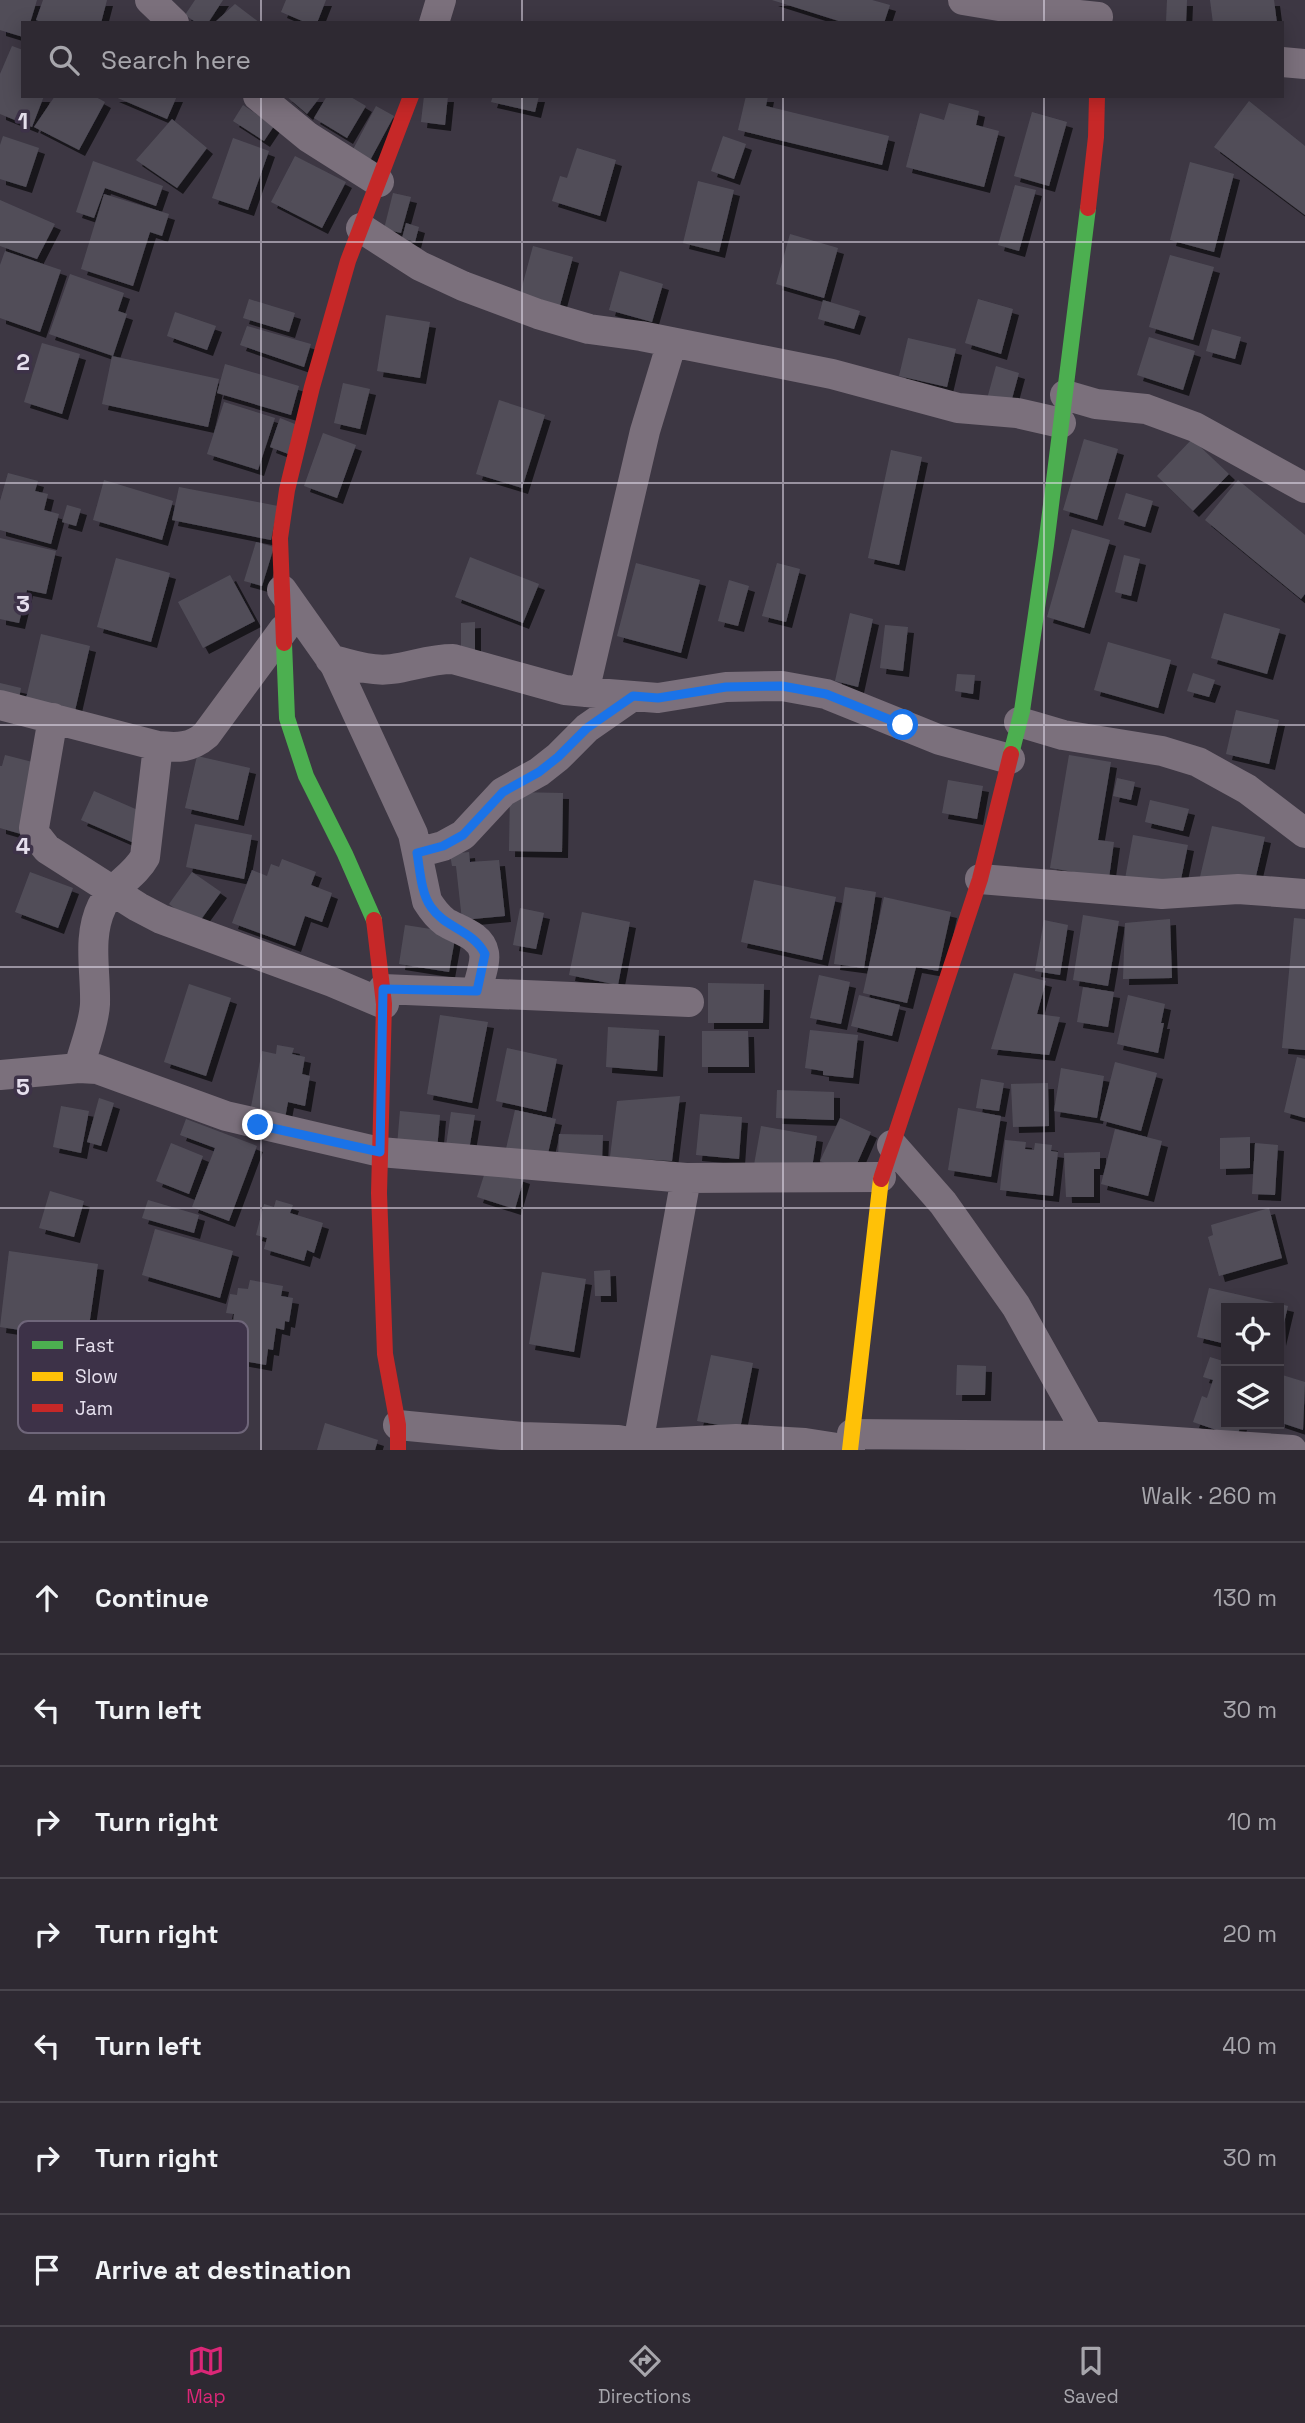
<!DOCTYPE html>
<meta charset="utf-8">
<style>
:root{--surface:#2e2932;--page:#36313a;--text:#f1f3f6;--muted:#a7a6ac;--line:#49454d;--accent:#db2777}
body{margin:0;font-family:"Space Grotesk",sans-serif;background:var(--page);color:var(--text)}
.controls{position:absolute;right:21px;bottom:21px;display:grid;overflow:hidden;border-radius:0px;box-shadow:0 4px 18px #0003}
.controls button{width:63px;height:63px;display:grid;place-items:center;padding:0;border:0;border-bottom:2px solid var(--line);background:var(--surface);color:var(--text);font:35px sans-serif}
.stop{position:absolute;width:21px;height:21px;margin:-16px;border:5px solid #1a73e8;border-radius:50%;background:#fff}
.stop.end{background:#1a73e8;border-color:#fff;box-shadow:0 2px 7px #0008}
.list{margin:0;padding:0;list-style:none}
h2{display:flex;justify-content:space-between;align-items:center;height:91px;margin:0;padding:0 28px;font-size:30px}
h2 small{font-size:23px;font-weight:400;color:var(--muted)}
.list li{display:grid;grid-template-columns:46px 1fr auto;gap:21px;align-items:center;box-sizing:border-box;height:112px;padding:0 28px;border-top:2px solid var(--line)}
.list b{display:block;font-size:26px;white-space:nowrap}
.list em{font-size:23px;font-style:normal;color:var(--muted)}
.icon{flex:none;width:38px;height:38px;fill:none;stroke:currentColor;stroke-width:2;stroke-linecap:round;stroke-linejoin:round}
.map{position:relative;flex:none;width:1305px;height:1450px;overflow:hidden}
.search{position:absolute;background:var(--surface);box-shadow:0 4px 18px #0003;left:21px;right:21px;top:21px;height:77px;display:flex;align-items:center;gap:18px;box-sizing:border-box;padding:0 24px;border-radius:0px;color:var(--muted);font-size:26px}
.sheet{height:875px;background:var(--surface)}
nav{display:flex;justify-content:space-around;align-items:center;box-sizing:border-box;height:98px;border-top:2px solid var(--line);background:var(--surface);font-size:19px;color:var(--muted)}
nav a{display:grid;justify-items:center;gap:4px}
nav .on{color:var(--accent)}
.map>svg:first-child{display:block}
.building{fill:#514e59;filter:url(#shadow)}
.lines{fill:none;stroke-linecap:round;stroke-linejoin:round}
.street{stroke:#7b707c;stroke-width:30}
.fast{stroke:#4caf50;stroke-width:16}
.slow{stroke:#ffc107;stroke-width:16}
.jam{stroke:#c62828;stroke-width:16}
.route{stroke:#1a73e8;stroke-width:9}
.grid{fill:none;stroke:#e5dfed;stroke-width:2;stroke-opacity:0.55}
.key{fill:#3d3248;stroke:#6f667a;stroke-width:2}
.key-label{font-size:19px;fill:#e5dfed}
.grid-label{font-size:23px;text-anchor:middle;font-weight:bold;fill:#e5dfed;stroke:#3d3248;stroke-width:7;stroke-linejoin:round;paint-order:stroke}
</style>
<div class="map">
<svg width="1305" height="1450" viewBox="0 0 1305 1450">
<defs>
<filter id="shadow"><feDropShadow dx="6" dy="6" stdDeviation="0" flood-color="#0009"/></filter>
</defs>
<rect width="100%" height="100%" fill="#3d3743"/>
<!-- building -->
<path class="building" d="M0 0H37L30 23H23V37L0 30Z
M43 0H107L101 23H44L36 20Z
M195 0H223L208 23H197L185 15Z
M286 0H326L317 23H307L281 12Z
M772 0H872L890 5 884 23H845Z
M1167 0H1187L1186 23H1166Z
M1210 0H1274L1277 23H1213Z
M235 4 260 23H214Z
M12 46 23 50V96H44L32 127 0 114V74Z
M55 96H94L105 102 79 150 34 127Z
M113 96H177L167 119Z
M286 96H321L307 114Z
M327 96H349L366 106 347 138 314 118Z
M424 96H448L445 125 421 122Z
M493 96H539L535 112 491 102Z
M746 96H768L766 106 889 136 882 165 738 130Z
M1249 101 1305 146V215L1214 147Z
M949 103 979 111 976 125 999 131 984 187 906 167 920 113 944 120Z
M243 105 274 126 264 141 233 121Z
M376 106 394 116 367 166 349 157Z
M1032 112 1067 122 1049 186 1014 176Z
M172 119 207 148 177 188 136 160Z
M3 136 39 148 26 187 0 179V145Z
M723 136 746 144 734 179 711 171Z
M233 138 269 151 248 210 212 198Z
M577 148 616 160 600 216 552 201 560 176 567 178Z
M295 156 346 182 322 228 271 202Z
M93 161 163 186 156 206 105 188 94 218 76 212Z
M1190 162 1234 174 1214 252 1170 240Z
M698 181 734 190 719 252 683 243Z
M1015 185 1036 190 1019 251 998 245Z
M393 193 411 197 401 233 384 229Z
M104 194 169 214 162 236 150 232 133 286 81 269Z
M0 200 55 224 37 259 0 246Z
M406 223 419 227 415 242 402 238Z
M790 234 838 248 824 298 776 284Z
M533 246 573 257 559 309 519 298Z
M5 251 61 270 40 332 0 318V265Z
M1170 255 1214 267 1193 340 1149 327Z
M620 271 663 284 652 322 609 310Z
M70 274 124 293 118 311 127 314 113 356 49 334Z
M249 299 295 313 289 332 243 318Z
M978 299 1013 309 1001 354 965 343Z
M823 300 860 311 854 329 818 319Z
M175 312 216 326 207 350 167 336Z
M386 315 430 322 420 378 377 371Z
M247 326 311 344 304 367 240 345Z
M1212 329 1241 337 1235 359 1206 351Z
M1149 337 1195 351 1183 390 1137 375Z
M908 338 956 349 947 387 899 376Z
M42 343 80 354 62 414 24 402Z
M112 356 219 379 208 427 102 404Z
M225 364 299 386 291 415 217 393Z
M996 366 1019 373 1010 406 987 399Z
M343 383 370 389 360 429 334 423Z
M499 400 545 415 522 488 476 474Z
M224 402 275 418 258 470 207 454Z
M280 418 302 427 291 455 270 447Z
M323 433 356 445 337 498 304 486Z
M1084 439 1118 449 1097 520 1063 510Z
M1192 439 1229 474 1193 511 1157 476Z
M891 450 922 457 899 565 868 558Z
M8 473 38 481 35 491 48 494 44 510 59 514 51 544 0 530V501Z
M104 480 173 501 162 540 93 520Z
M1238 480 1305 535V594L1301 599 1205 520Z
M179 487 278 506 271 540 172 520Z
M1126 493 1153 501 1145 527 1118 519Z
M67 505 81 509 76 526 62 522Z
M1072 529 1110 540 1084 628 1047 617Z
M0 538 56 551 46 594 27 590 19 623 0 619Z
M256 542 274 547 262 586 244 581Z
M1124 555 1140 559 1131 596 1115 592Z
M470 557 539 584 523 623 455 597Z
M116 558 170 573 151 642 97 627Z
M636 563 700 580 681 653 617 636Z
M777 563 800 569 786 622 762 616Z
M230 575 255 621 203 648 178 602Z
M729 580 749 586 738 626 718 621Z
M850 613 873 619 858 687 835 681Z
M1224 613 1280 629 1267 674 1211 658Z
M475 622V651H461V623Z
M885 625 908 627 903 671 880 668Z
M41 634 90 646 74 715 25 703Z
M1108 642 1171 660 1158 708 1094 690Z
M1193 673 1215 680 1209 697 1187 691Z
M957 674 975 675 973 694 955 691Z
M0 683 21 688 18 704 0 700Z
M1236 710 1279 720 1269 764 1226 754Z
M5 755 40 764 21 834 0 828V766H2Z
M1069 755 1111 762 1098 840 1114 842 1109 878 1050 868Z
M197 756 250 768 238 820 185 808Z
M1117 778 1135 782 1131 800 1113 796Z
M948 780 983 786 977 819 942 813Z
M94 791 147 814 134 843 81 820Z
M510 792 563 793 562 852 509 851Z
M1150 800 1189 809 1183 831 1145 822Z
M195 824 252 835 244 879 186 867Z
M1212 826 1265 837 1253 889 1200 877Z
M1133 835 1188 845 1179 889 1125 879Z
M469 852 470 862 499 860 505 916 462 920 456 866H452L450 854Z
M282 859 316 872 311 885 332 893 322 922 305 916 295 946 232 923 252 870 267 876 271 864 279 867Z
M30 872 73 888 58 928 15 912Z
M192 872 221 892 197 925 169 904Z
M754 880 836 897 822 960 741 942Z
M845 887 876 892 864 968 834 964Z
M884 897 951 912 938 971 916 967 907 1003 863 993Z
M520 908 544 913 536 949 513 945Z
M582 912 630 922 618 985 569 975Z
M1083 915 1119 921 1108 986 1073 980Z
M1294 918 1305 919V1050L1282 1048Z
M1170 919 1172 978 1123 979 1125 923Z
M1044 920 1068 925 1060 975 1035 971Z
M405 925 456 933 449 972 399 964Z
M1014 973 1046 981 1037 1014 1060 1017 1049 1055 991 1049Z
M819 975 850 982 841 1024 810 1018Z
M708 983 764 984 763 1023H708Z
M189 984 231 998 206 1076 164 1062Z
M1083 987 1114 992 1108 1027 1077 1022Z
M859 995 900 1005 892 1036 851 1026Z
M1128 995 1165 1004 1161 1023H1164L1158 1053 1117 1044Z
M440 1015 488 1022 472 1103 427 1094Z
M608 1027 659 1030 657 1071 606 1067Z
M810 1030 858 1035 853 1078 823 1075V1071L805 1068Z
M702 1031H748L749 1067H702Z
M277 1045 294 1048 292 1054 305 1057 302 1074 310 1076 305 1106 288 1102 285 1118 250 1112 262 1051 276 1054Z
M507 1048 557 1059 546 1112 496 1101Z
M1297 1057 1305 1059V1118L1284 1112Z
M1115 1062 1157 1073 1141 1131 1100 1120Z
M1061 1068 1104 1076 1097 1118 1054 1111Z
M981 1079 1004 1083 999 1111 976 1108Z
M1048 1083 1049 1126 1013 1127 1011 1084Z
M777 1090 834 1092V1120L776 1118Z
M680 1096 672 1161 610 1157 617 1101Z
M99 1098 114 1103 101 1146 87 1142Z
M61 1106 89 1111 81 1153 53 1147Z
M958 1108 1001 1116 991 1177 948 1170Z
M515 1110 556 1119 546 1162 505 1153Z
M400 1111 440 1115 437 1150 397 1146Z
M451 1112 475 1115 469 1150 446 1146Z
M700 1114 742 1117 739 1159 696 1155Z
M840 1118 871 1132 852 1175 820 1161Z
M186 1119 257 1146 229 1221 192 1207 215 1148 180 1135Z
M761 1126 817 1136 811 1174 754 1165Z
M1115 1129 1162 1141 1148 1196 1101 1184Z
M559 1134 603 1135 602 1160 558 1158Z
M1250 1137V1168L1220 1169V1138Z
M1005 1140 1026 1142 1025 1149 1034 1150 1035 1143 1052 1145 1051 1151 1058 1152 1053 1196 1000 1190Z
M171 1143 203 1156 189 1194 156 1181Z
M1255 1143 1278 1145 1275 1195 1252 1194Z
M1100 1152V1169H1094V1197H1066L1064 1153Z
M487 1166 524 1178 515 1209 477 1197Z
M50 1191 84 1201 74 1237 39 1228Z
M148 1200 199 1215 194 1233 142 1218Z
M276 1200 293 1205 290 1213 323 1223 314 1253 307 1250 304 1261 264 1249 267 1238 256 1235 264 1204 274 1207Z
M1269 1208 1282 1258 1219 1276 1208 1237 1213 1235 1211 1225Z
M155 1229 233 1251 220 1298 142 1275Z
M9 1251 98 1264 87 1340 0 1327Z
M610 1270 611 1296H595L594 1271Z
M542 1272 586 1279 574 1352 529 1344Z
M250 1280 283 1286 281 1296 293 1298 289 1322 285 1321 284 1330 276 1328 273 1350 268 1349 266 1365 228 1358 229 1348 223 1347 226 1331 232 1332 234 1314 226 1313 230 1294 237 1295 238 1288 248 1289Z
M1209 1288 1288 1306 1280 1340 1279 1308H1226V1344L1197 1337Z
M711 1355 753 1363 740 1429 697 1421Z
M1210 1357 1226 1362V1424H1241L1237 1437 1193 1422 1202 1396 1207 1398 1213 1380 1203 1377Z
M957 1365 986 1366 985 1395H956Z
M1279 1374 1305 1382 1303 1430 1279 1422Z
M325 1423 378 1440 375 1450H317Z"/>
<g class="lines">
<!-- street -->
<path class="street" d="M150 0 174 23
M963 0 1005 7 1098 17
M434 23 441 0
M1282 62 1305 64
M258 96 308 137 379 182
M361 228 420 266 463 286 538 314 589 329 641 336 832 374 958 408 1017 413 1061 423
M1065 395 1096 404 1146 409 1195 427 1305 488
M282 590 335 665 413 834 427 901C432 909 437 916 445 922 458 930 481 935 484 953 486 963 479 980 477 991
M330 659C349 664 371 672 392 669 413 666 431 659 453 659L565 690 608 694 658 698 726 687 782 686 826 694 940 740 1010 759
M584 692 645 431 672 342
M0 705 158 746C178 748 191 748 206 735L284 629
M53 718 34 828 36 835 47 849 138 907 161 919 332 982 384 1004
M1019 722 1063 735 1162 751 1198 762 1247 789 1305 833
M417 853 443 846 463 835 503 792 539 772 558 757 587 728 633 696
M980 879 1162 894 1238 889 1305 894
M383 989 689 1002
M79 1068C84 1047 94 1025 95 1004 96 971 87 937 102 906 112 886 134 877 145 857L158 746
M0 1075 79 1068 97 1069 226 1116 380 1152 686 1178 881 1177
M892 1145 943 1203 1016 1306 1089 1436
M398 1425 522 1437 618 1440 638 1444 736 1439 805 1443 850 1450
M852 1434 1089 1436 1292 1450
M638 1444 686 1178"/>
<!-- fast -->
<path class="fast" d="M284 643 287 718 306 776 345 854 374 920
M1011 754 1022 711 1046 545 1088 208"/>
<!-- slow -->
<path class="slow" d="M850 1450 881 1179"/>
<!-- jam -->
<path class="jam" d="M1088 208 1096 137 1097 96
M284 643 280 538 287 490 312 387 348 261 411 96
M374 920 384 1004 379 1193 385 1354 398 1425V1450
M881 1179 980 879 1011 754"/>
</g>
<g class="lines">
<!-- route -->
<path class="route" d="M258 1125 380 1152 383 989 477 991 485 954C473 930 445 928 431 907 421 893 420 870 417 853L443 846 463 835 503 792 539 772 558 757 587 728 633 696 658 698 726 687 782 686 826 694 903 725"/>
</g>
<!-- grid -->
<path class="grid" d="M261 0V23M522 0V23M783 0V23M1044 0V23M261 96V1450M522 96V1450M783 96V1450M1044 96V1450M0 242H1305M0 483H1305M0 725H1305M0 967H1305M0 1208H1305"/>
<!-- legend -->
<rect x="18" y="1321" width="230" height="112" rx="10" class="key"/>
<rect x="32" y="1341" width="31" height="8" fill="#4caf50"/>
<rect x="32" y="1372" width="31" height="9" fill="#ffc107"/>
<rect x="32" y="1404" width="31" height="8" fill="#c62828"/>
<g class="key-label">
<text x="75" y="1352">Fast</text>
<text x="75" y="1383">Slow</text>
<text x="75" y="1415">Jam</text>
</g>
<g class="grid-label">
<text x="23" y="129">1</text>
<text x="23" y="370">2</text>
<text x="23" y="612">3</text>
<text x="23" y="854">4</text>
<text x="23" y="1095">5</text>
</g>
</svg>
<div class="controls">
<button><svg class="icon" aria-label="locate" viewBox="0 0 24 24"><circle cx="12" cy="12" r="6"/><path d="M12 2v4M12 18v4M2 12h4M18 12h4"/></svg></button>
<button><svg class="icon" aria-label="layers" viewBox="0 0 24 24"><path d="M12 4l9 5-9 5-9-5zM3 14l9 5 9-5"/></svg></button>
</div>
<div class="stop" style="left:903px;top:725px"></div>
<div class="stop end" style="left:258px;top:1125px"></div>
<div class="search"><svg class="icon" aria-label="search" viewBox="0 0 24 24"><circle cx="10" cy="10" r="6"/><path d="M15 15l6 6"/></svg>Search here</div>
</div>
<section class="sheet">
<h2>4 min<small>Walk · 260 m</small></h2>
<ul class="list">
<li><svg class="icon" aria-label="ahead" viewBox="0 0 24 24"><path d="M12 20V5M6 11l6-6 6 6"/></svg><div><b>Continue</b></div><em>130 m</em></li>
<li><svg class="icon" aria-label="left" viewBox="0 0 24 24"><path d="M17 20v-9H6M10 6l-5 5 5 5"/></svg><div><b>Turn left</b></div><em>30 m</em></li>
<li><svg class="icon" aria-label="right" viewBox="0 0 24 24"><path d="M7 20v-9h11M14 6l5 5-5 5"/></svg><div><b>Turn right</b></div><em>10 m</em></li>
<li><svg class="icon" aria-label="right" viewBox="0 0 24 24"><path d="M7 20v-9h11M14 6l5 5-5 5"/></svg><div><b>Turn right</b></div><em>20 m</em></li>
<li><svg class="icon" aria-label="left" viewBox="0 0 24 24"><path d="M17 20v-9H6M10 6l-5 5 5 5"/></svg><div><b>Turn left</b></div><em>40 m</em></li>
<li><svg class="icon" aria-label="right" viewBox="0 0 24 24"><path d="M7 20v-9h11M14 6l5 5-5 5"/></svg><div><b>Turn right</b></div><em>30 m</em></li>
<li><svg class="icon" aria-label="arrive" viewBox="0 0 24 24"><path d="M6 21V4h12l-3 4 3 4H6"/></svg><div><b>Arrive at destination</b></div></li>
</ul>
</section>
<nav>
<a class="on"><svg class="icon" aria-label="map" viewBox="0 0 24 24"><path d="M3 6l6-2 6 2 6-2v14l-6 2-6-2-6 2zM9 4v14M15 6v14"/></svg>Map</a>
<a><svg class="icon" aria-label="directions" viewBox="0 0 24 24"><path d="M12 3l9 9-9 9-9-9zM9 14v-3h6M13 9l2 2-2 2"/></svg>Directions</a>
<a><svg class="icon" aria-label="saved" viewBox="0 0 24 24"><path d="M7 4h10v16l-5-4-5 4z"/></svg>Saved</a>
</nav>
